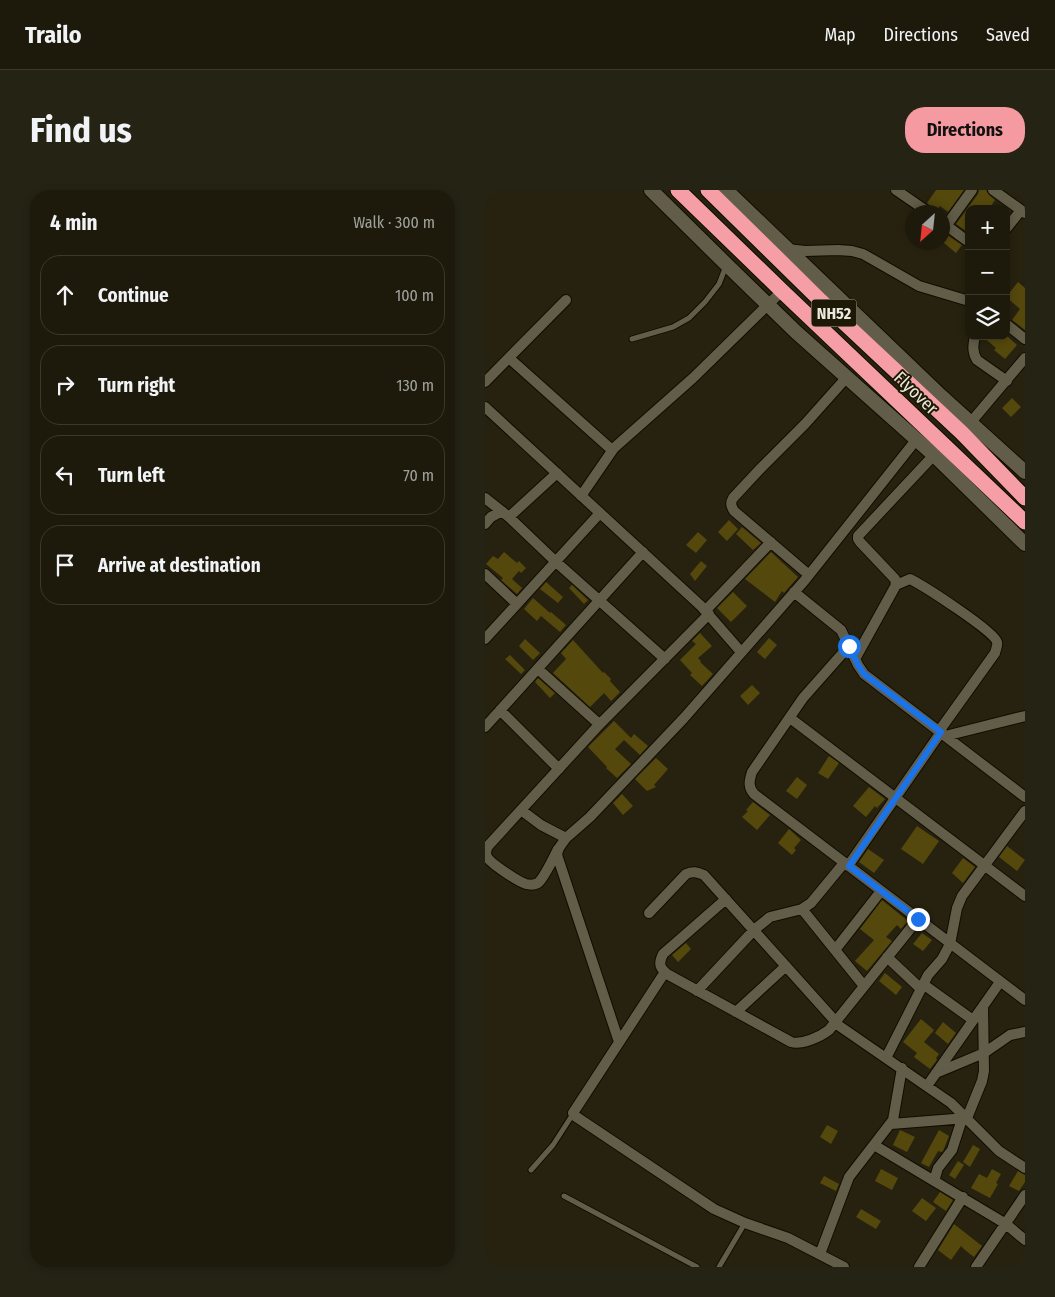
<!DOCTYPE html>
<meta charset="utf-8">
<style>
:root{--surface:#1d1a0b;--page:#252314;--text:#f1f3f6;--muted:#a0a19d;--line:#3b382c;--accent:#f49aa0}
body{margin:0;font-family:"Fira Sans Condensed",sans-serif;background:var(--page);color:var(--text)}
.controls{position:absolute;right:15px;top:15px;display:grid;overflow:hidden;border-radius:10px;box-shadow:0 2px 8px #0003}
.controls button{width:45px;height:45px;display:grid;place-items:center;padding:0;border:0;border-bottom:1px solid var(--line);background:var(--surface);color:var(--text);font:25px sans-serif}
.compass{position:absolute;left:420px;top:15px;width:45px;height:45px;border-radius:50%;background:var(--surface);box-shadow:0 2px 8px #0003;rotate:207deg}
.stop{position:absolute;width:15px;height:15px;margin:-11px;border:4px solid #1a73e8;border-radius:50%;background:#fff}
.stop.end{background:#1a73e8;border-color:#fff;box-shadow:0 1px 5px #0008}
.list{margin:0;padding:0;list-style:none}
h2{display:flex;justify-content:space-between;align-items:center;height:65px;margin:0;padding:0 20px;font-size:21px}
h2 small{font-size:16px;font-weight:400;color:var(--muted)}
.list li{display:grid;grid-template-columns:32px 1fr auto;gap:15px;align-items:center;box-sizing:border-box;height:80px;margin:0 10px 10px;padding:0 10px;border:1px solid var(--line);border-radius:20px}
.list b{display:block;font-size:19px;white-space:nowrap}
.list em{font-size:16px;font-style:normal;color:var(--muted)}
.icon{flex:none;width:28px;height:28px;fill:none;stroke:currentColor;stroke-width:2;stroke-linecap:round;stroke-linejoin:round}
.map{position:relative;flex:none;width:540px;height:1077px;overflow:hidden;border-radius:20px}
header{display:flex;align-items:center;gap:30px;box-sizing:border-box;height:70px;padding:0 25px;background:var(--surface);border-bottom:1px solid var(--line)}
header strong{font-size:24px}
nav{display:flex;gap:28px;margin-inline-start:auto;font-size:18px}
.intro{display:flex;align-items:center;justify-content:space-between;box-sizing:border-box;height:120px;padding:0 30px}
h1{margin:0;font-size:35px}
.button{padding:12px 22px;border-radius:20px;background:var(--accent);color:#111;font-size:18px;font-weight:700}
main{display:flex;gap:30px;padding:0 30px}
aside{flex:1;background:var(--surface);border-radius:20px;box-shadow:0 2px 8px #0003}
.map>svg:first-child{display:block}
.building{fill:#54480c}
.lines{fill:none;stroke-linecap:round;stroke-linejoin:round}
.lane-casing{stroke:#100c00;stroke-width:7}
.street-casing{stroke:#100c00;stroke-width:12}
.secondary-casing{stroke:#100c00;stroke-width:16}
.highway-casing{stroke:#100c00;stroke-width:17}
.lane{stroke:#625d48;stroke-width:5}
.street{stroke:#625d48;stroke-width:10}
.secondary{stroke:#625d48;stroke-width:14}
.highway{stroke:#f69ea5;stroke-width:15}
.route{stroke:#1a73e8;stroke-width:6}
.labels{text-anchor:middle;stroke-width:4;stroke-linejoin:round;paint-order:stroke}
.shield{fill:#1d1906;stroke:#adab9c;stroke-width:1}
.shield-label{font-size:16px;font-weight:bold;fill:#ebe9dd}
.street-label{font-size:18px;fill:#ebe9dd;stroke:#1d1906}
</style>
<header>
<strong>Trailo</strong>
<nav><a>Map</a><a>Directions</a><a>Saved</a></nav>
</header>
<div class="intro"><h1>Find us</h1><a class="button">Directions</a></div>
<main>
<aside>
<h2>4 min<small>Walk · 300 m</small></h2>
<ul class="list">
<li><svg class="icon" aria-label="ahead" viewBox="0 0 24 24"><path d="M12 20V5M6 11l6-6 6 6"/></svg><div><b>Continue</b></div><em>100 m</em></li>
<li><svg class="icon" aria-label="right" viewBox="0 0 24 24"><path d="M7 20v-9h11M14 6l5 5-5 5"/></svg><div><b>Turn right</b></div><em>130 m</em></li>
<li><svg class="icon" aria-label="left" viewBox="0 0 24 24"><path d="M17 20v-9H6M10 6l-5 5 5 5"/></svg><div><b>Turn left</b></div><em>70 m</em></li>
<li><svg class="icon" aria-label="arrive" viewBox="0 0 24 24"><path d="M6 21V4h12l-3 4 3 4H6"/></svg><div><b>Arrive at destination</b></div></li>
</ul>
</aside>
<div class="map">
<svg width="540" height="1077" viewBox="0 0 540 1077">
<rect width="100%" height="100%" fill="#27220f"/>
<!-- building -->
<path class="building" d="M451 0H479L463 22 455 16 451 22 447 17 442 13Z
M494 0H501L504 5 510 10 504 19H484V43L471 34 493 4Z
M462 45 477 55 471 63 458 52Z
M533 92 540 98V140L527 130 535 119 521 107Z
M497 146H522L532 155 520 169 509 160 511 158Z
M527 208 536 217 526 227 517 218Z
M244 330 253 339 242 351 233 342Z
M257 337 276 353 268 360 251 344Z
M213 342 222 350 211 363 201 355Z
M19 362 32 373 34 371 41 378 36 383 34 381 27 389 37 398 32 404 16 390 18 388 1 374 8 366 13 369Z
M286 362 313 387 299 403 297 401 290 412 260 389Z
M216 371 222 376 210 391 205 384Z
M61 392 78 407 73 413 55 399Z
M87 395 103 410 99 414 84 398Z
M248 402 262 416 246 432 232 418Z
M48 408 65 423 66 422 81 435 75 442 56 426 52 431 39 419Z
M215 443 227 456 213 468 216 471 215 472 228 484 217 496 205 485 207 483 195 470 211 454 207 451Z
M284 448 292 455 280 469 272 462Z
M40 449 55 463 48 470 34 456Z
M88 450 118 483 119 482 126 489 125 491 135 502 126 511 119 503 105 517 68 483 81 469 76 463Z
M25 465 40 480 36 484 20 469Z
M53 488 70 503 65 508 50 492Z
M267 495 275 503 263 515 255 506Z
M129 531 146 548 149 544 163 556 155 565 139 550 130 559 146 574 132 588 121 578 122 577 103 557Z
M344 566 354 573 343 589 333 583Z
M171 568 183 579 169 595 171 597 162 601 150 589Z
M312 587 322 595 312 609 301 601Z
M384 597 400 609 392 618 390 616 381 627 368 616Z
M137 604 148 616 138 625 128 613Z
M268 612 285 625 272 640 257 627 263 621 261 620Z
M432 636 454 651 438 674 416 659Z
M304 639 316 650 309 658 311 660 307 665 293 653Z
M522 656 540 670 532 681 514 667Z
M383 659 399 670 389 683 374 672Z
M478 668 490 677 478 693 467 683Z
M397 710 423 731 416 739 412 735 401 747 407 751 382 781 370 771 389 750 375 739Z
M437 743 447 750 438 761 428 754Z
M201 753 206 759 193 772 187 765Z
M400 783 417 797 411 805 394 791Z
M436 829 449 840 439 852 454 864 451 868 452 870 445 879 429 867 432 863 418 852Z
M458 832 471 843 463 854 450 843Z
M342 935 353 941 346 954 335 947Z
M415 940 430 947 422 962 408 955Z
M454 940 464 946 458 961 457 962 453 961 444 977 436 973Z
M488 955 495 959 485 977 478 972Z
M473 971 479 975 470 989 464 985Z
M396 979 413 988 407 1000 390 991Z
M507 979 516 984 511 993 513 994 505 1008 486 998 494 984 502 988Z
M533 981 540 985V992L534 1001 524 996Z
M339 986 354 994 351 1001 335 993Z
M455 1002 468 1010 461 1021 448 1012Z
M437 1008 451 1018 441 1031 427 1021Z
M376 1019 396 1031 391 1039 371 1027Z
M469 1034 497 1056 489 1067 480 1060 476 1056 466 1070 453 1060Z"/>
<g class="lines">
<!-- lane casing -->
<g class="lane-casing">
<path id="lane" d="M147 149 188 137 204 128 220 112 234 94 241 76
M46 980 68 955 88 924
M79 1006 212 1077
M234 1077 260 1033"/>
</g>
<!-- street casing -->
<g class="street-casing">
<path id="street" d="M411 0 443 22
M508 0 540 23
M458 33 481 50
M461 36 487 0
M521 39 536 20
M302 59 320 61 353 60 367 61 378 64 434 96 484 111
M521 134 540 149
M490 146C488 155 487 162 492 170L522 191
M24 168 127 260
M0 192 81 110
M0 217 216 416 256 462
M481 238 540 168
M96 306 129 258 208 188 297 101
M0 308 24 327 70 371 180 469
M24 327 72 283
M0 334 6 327 17 321
M0 384 32 414
M324 385 249 321C246 316 245 313 248 308L276 278 320 234 362 187
M309 402 356 440 373 475 379 484 540 607
M221 420 286 352
M0 449 115 323
M364 456 318 508 267 582C264 591 263 597 269 604L540 810
M370 469 411 395 410 389 375 352 373 349V346L449 265
M53 479 114 534
M15 520 74 579
M305 528 540 706
M0 537 158 362
M460 546 540 526
M36 620 56 635 81 648
M73 659C69 667 59 688 53 693 49 695 45 695 41 694 34 692 6 674 2 667 0 663 1 660 3 656L112 537 224 424
M363 676 456 542 457 537 510 463C511 459 513 455 512 452 509 441 439 396 425 389L411 395
M241 709 178 764C173 774 175 778 182 784L306 852C317 855 335 847 344 840L433 729
M317 719 379 796
M164 723 201 684C208 681 212 682 219 685L351 832
M350 760 396 701
M402 767 436 799
M180 782 88 923 90 926 229 1019 260 1033 303 1048 359 1077
M438 794 488 830
M212 801 269 740 285 727 317 719 326 713 359 673
M251 822 301 776
M350 833 466 913 514 961 540 978
M134 852 73 668 72 664 74 658 81 648 105 627 199 528 320 390 431 250
M401 868 443 785 457 769 465 754 472 718 477 706 540 621
M451 883 499 863 525 845 540 842
M442 896 515 792
M406 934 482 928 497 891 499 881 498 816
M389 955 521 1034 540 1050
M449 991 453 978 467 960 477 929
M335 1064 364 987 408 930 417 878
M434 1077 478 1007
M491 1077 540 1005"/>
</g>
<!-- secondary casing -->
<g class="secondary-casing">
<path id="secondary" d="M166 0 242 75 311 142 449 265 540 354
M241 0 456 206 540 282"/>
</g>
<!-- highway casing -->
<g class="highway-casing">
<path id="highway" d="M193 0 297 101 540 332
M223 0 336 111 477 243 540 308"/>
</g>
<!-- lane -->
<use href="#lane" class="lane"/>
<!-- street -->
<use href="#street" class="street"/>
<!-- secondary -->
<use href="#secondary" class="secondary"/>
<!-- highway -->
<use href="#highway" class="highway"/>
</g>
<g class="lines">
<!-- route -->
<path class="route" d="M364 456 373 475 379 484 456 542 364 676 433 729"/>
</g>
<g class="labels">
<!-- shield labels -->
<rect class="shield" x="326.5" y="109.5" width="45" height="27" rx="4"/>
<g class="shield-label">
<text x="349" y="129">NH52</text>
</g>
<!-- street labels -->
<g class="street-label">
<text transform="translate(431 203) rotate(44)" y="6">Flyover</text>
</g>
</g>
</svg>
<div class="controls">
<button>+</button>
<button>−</button>
<button><svg class="icon" aria-label="layers" viewBox="0 0 24 24"><path d="M12 4l9 5-9 5-9-5zM3 14l9 5 9-5"/></svg></button>
</div>
<svg class="compass" viewBox="-18 -18 36 36"><path d="M0-13l5 13h-10z" fill="#e53935"/><path d="M0 13l5-13h-10z" fill="#a0a19d"/></svg>
<div class="stop" style="left:364px;top:456px"></div>
<div class="stop end" style="left:433px;top:729px"></div>
</div>
</main>
